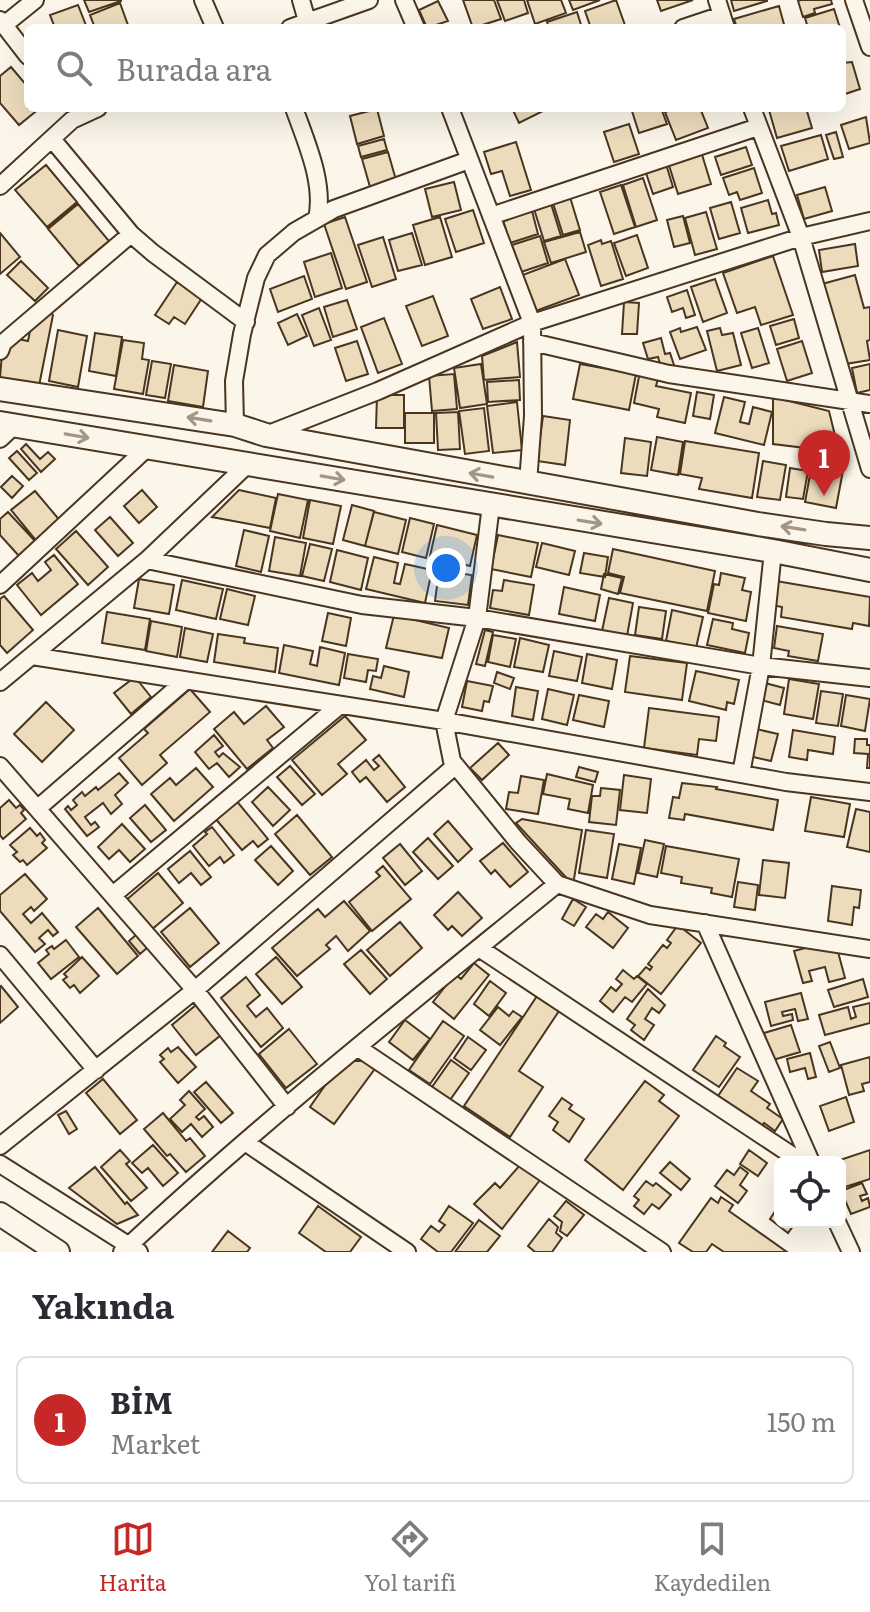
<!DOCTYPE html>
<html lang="tr">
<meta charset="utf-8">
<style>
:root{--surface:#fff;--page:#f2f2f3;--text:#2b2b33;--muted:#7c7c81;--line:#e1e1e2;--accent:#c62828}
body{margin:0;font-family:Literata,serif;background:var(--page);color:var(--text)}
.controls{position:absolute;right:24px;bottom:24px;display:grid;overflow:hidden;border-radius:12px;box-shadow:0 8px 32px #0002}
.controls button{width:72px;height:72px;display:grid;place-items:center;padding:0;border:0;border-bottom:2px solid var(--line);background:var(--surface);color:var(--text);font:40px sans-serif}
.you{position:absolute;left:446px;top:568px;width:28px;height:28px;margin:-20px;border:6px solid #fff;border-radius:50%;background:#1a73e8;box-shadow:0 0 0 12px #1a73e833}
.badge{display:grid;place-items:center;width:52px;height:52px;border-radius:50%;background:var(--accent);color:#fff;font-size:26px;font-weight:700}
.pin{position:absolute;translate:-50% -66px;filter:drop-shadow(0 2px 4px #0008)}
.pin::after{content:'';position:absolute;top:42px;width:28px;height:24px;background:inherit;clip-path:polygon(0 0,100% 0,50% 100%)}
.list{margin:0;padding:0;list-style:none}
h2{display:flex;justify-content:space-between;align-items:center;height:104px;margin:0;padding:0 32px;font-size:34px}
h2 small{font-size:26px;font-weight:400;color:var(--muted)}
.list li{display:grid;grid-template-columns:52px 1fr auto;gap:24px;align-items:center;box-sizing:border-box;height:128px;margin:0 16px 16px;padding:0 16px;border:2px solid var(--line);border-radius:12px}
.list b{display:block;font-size:30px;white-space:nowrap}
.list p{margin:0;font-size:26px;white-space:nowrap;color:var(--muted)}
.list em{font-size:26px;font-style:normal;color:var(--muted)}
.icon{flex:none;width:44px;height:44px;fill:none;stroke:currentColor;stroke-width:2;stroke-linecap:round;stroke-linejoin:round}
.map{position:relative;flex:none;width:870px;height:1252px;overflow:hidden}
.search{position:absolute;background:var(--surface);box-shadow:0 8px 32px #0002;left:24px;right:24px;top:24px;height:88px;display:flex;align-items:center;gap:20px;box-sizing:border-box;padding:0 28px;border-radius:12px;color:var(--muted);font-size:30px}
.sheet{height:248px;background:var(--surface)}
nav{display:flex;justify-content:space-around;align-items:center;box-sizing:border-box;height:112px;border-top:2px solid var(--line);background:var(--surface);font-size:22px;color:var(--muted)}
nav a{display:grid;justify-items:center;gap:4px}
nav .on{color:var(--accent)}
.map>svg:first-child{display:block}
.building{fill:#ecdcbc;stroke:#4a3520;stroke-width:2}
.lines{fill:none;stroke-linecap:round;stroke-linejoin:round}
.street-casing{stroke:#4a3520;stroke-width:20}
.secondary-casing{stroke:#4a3520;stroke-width:26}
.street{stroke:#fbf6e9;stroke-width:16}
.secondary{stroke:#fbf6e9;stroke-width:22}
.oneway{stroke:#a29684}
</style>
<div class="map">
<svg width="870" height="1252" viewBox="0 0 870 1252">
<rect width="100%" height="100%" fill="#fbf6e9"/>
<!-- building -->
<path class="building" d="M84 0H121V1L89 12Z
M463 0H494L501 19 473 28Z
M497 0H524L528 13 505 21Z
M527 0H561L566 13 535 24Z
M569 0H600L573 10Z
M616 0 626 28H591L585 11Z
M657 0H693L661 11Z
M731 0H767V1L734 11Z
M801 0H831L832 4 814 9 815 13 803 17 798 1Z
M438 1 448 21 427 28 419 10Z
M120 3 129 28H95L90 15Z
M78 5 87 28H55L50 15Z
M779 6 785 28H737L734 19Z
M834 9 840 28H808L805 18Z
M577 12 582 28H549L547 22Z
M852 62 860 89 842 95V63Z
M11 67 28 87V108H40L19 125 0 103V76Z
M512 108H542L543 111 519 123Z
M631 108H661L667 124 639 133Z
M677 108H700L708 128 676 140 665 112Z
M776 108H806L812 128 777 138 769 110Z
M377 109 384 136 357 144 350 116Z
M866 117 870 143 849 149 841 125Z
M629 124 639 154 614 162 604 132Z
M836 132 843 157 834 159 826 135Z
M821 135 828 159 789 171 781 146Z
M384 139 387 150 361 157 358 146Z
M516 142 531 190 510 196 502 171 491 174 484 152Z
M746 147 752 165 721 175 715 157Z
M700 148 711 184 678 194 667 159Z
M388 152 396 180 370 187 362 159Z
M665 161 673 187 653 194 644 167Z
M46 165 77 202 47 227 15 190Z
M754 168 762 193 740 200 737 192 729 195 723 178Z
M643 178 657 220 636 227 623 185Z
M454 182 461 210 432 217 425 189Z
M621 185 635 227 614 234 600 192Z
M825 187 832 211 804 219 797 195Z
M570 197 580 230 563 235 553 203Z
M768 200 772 214 776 213 779 225 748 233 741 208Z
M731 202 740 233 719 239 710 208Z
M78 204 109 241 79 266 48 229Z
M551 204 561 236 544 241 534 209Z
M473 210 484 243 456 252 445 219Z
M532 211 538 234 510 243 503 220Z
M706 212 717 249 695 255 685 218Z
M683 216 690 243 674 247 667 220Z
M345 217 367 282 346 289 324 224Z
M440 217 452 257 425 265 413 225Z
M580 232 586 252 551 263 544 242Z
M0 233 20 257 0 274Z
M412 233 422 265 398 271 389 240Z
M637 235 648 268 626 276 614 243Z
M540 236 548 263 521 272 512 245Z
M383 237 396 279 372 287 358 245Z
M601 240 602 244 611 241 623 279 601 286 588 245Z
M855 244 858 266 822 272 819 250Z
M331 253 342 288 315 297 304 262Z
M773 256 793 315 761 325 755 307 737 313 723 273Z
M565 259 579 295 533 312 520 276Z
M21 261 48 288 35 301 7 275Z
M855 275 864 308 870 307V340L867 341 870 360 845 364 822 284Z
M304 276 312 299 278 312 270 289Z
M715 279 727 313 703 322 691 287Z
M177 282 202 298 185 324 174 317 169 324 155 315Z
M500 287 512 319 483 329 471 299Z
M687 290 695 315 686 318 683 308 672 312 667 297Z
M433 296 448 336 422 346 406 306Z
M347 300 357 329 333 337 324 307Z
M624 302 639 303 637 334H622Z
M319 308 331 340 314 346 302 315Z
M49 311 53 315 39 386 0 378 2 353 18 339 28 341 31 326Z
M297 314 307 336 288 345 278 323Z
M384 318 402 364 378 373 361 327Z
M794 319 799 338 776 345 770 326Z
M697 327 706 350 680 359 670 332 680 328 681 332Z
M720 328 722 335 733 333 741 365 717 371 707 331Z
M758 328 769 363 752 368 741 333Z
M58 330 87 336 78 387 49 381Z
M95 333 122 337 116 376 89 371Z
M661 338 665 354 670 353 675 368 662 371 658 357 648 359 643 343Z
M123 340 144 343 142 359 149 360 143 394 114 389Z
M357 341 368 374 346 381 335 348Z
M802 341 812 373 787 381 777 349Z
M517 342 520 377 484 380 482 356Z
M152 361 171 364 165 398 146 395Z
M481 364 487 404 460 408 454 368Z
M580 364 636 374 629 410 573 399Z
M870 364V390L857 393 852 368Z
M174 365 208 371 203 407 168 401Z
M640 371 659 375 656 386 691 393 685 423 657 417 659 409 634 403Z
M454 374 457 409 432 411 429 376Z
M519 380 520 400 488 402 487 382Z
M697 392 714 395 710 419 693 416Z
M377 395H404V428H376Z
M724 397 745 402 740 422 749 424 753 407 772 412 764 445 715 433Z
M773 397 829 411 839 452 773 444Z
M517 402 522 450 493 453 487 406Z
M484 408 489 451 465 454 459 411Z
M458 412 460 449 438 450 436 413Z
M405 413H434V443H405Z
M543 416 570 420 565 465 537 461Z
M657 437 683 442 678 475 651 470Z
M625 438 651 442 647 476 621 473Z
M685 441 759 453 752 498 699 489 702 478 680 474Z
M26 444 40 459 48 452 55 459 41 472 21 449Z
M17 451 37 473 29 480 9 458Z
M813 459 844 465 836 508 805 502Z
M763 461 786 465 780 500 757 497Z
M790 468 808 471 803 499 786 497Z
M12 476 23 486 12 498 1 487Z
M142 490 157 507 139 523 124 506Z
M239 490 276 498 270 528 212 517Z
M35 491 62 523 38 543 11 510Z
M278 494 308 500 300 538 270 531Z
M310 500 341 506 333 544 303 538Z
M352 505 374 511 365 546 343 540Z
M8 512 35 541 19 556 0 535V519Z
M374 512 406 520 398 554 365 546Z
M110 517 133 543 118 556 95 530Z
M410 518 434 524 426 558 402 552Z
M437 525 477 535 470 566 430 556Z
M244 530 269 536 261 572 236 566Z
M76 531 108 567 88 585 56 549Z
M498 535 538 543 531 577 491 569Z
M275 537 306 543 300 576 269 571Z
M542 543 575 551 569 575 536 567Z
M310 544 332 549 324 581 302 576Z
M613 549 715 571 707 611 620 593 624 577 608 573Z
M337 550 368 558 361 590 330 582Z
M584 553 608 557 605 577 580 573Z
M54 555 78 584 41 615 17 585 32 573 38 581 51 570 45 562Z
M374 557 398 563 394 583 400 584 405 564 432 570 425 603 366 589Z
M439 571 472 575 468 605 435 601Z
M721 573 745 578 742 590 751 592 746 621 708 613 714 584 719 585Z
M604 574 622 578 618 594 601 589Z
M139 579 174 585 169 614 134 608Z
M182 580 223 589 216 619 176 610Z
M504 580 534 585 529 615 490 608 493 590 502 591Z
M776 581 870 597 869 626 853 623 852 629 781 617 782 607 772 605Z
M564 587 600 595 595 621 559 614Z
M227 589 255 596 248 625 220 619Z
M4 596 33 630 7 653 0 645V599Z
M609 598 633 603 627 636 602 631Z
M639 607 666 611 662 639 635 635Z
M672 610 703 617 696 648 666 641Z
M107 612 150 619 145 650 102 643Z
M328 613 351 618 346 646 322 641Z
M394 615 449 628 442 658 386 648Z
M713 619 733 623 732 629 749 633 745 653 707 645Z
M151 621 182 627 177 657 146 651Z
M777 626 823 634 818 661 788 656 789 651 774 648Z
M185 628 213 634 207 662 180 657Z
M485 630 493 632 485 666 476 664Z
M218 634 245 638 244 643 278 648 275 672 214 662Z
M493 635 516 639 510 667 488 662Z
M520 638 549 645 543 672 514 667Z
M284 645 313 651 310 664 317 666 320 647 345 653 339 685 279 673Z
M554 651 582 657 577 681 549 676Z
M348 654 378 659 376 671 368 670 366 682 344 678Z
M587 654 617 660 612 689 582 683Z
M630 656 687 663 682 700 625 692Z
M384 666 409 672 404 697 370 689 373 676 381 678Z
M696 671 739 680 734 704 727 702 726 710 689 701Z
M497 672 514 678 510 689 494 683Z
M135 677 151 697 131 714 114 693Z
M789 679 819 684 813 719 784 714Z
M467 681 493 686 489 702 484 701 482 711 462 707Z
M765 683 784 688 780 705 761 700Z
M516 687 538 691 533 720 512 716Z
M190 689 210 712 160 755 167 763 142 785 119 758 148 733 144 729Z
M548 689 574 695 567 725 542 719Z
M821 691 843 694 838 726 816 723Z
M579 695 609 701 604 727 573 720Z
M846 695 870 699 865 731 841 726Z
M46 702 74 730 42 762 14 734Z
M266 706 284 727 267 740 273 748 247 769 214 729 234 712 244 724Z
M649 708 719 717 716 741 699 739 697 755 644 748Z
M345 716 366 740 338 764 347 774 322 795 292 760Z
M756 729 778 734 771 761 749 756Z
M793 730 835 737 833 754 808 750 807 760 789 757Z
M214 735 223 746 215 752 219 757 223 753 240 767 229 777 217 763 209 769 195 752Z
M855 739H867V745H870V768H867L868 754 854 753Z
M498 743 509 755 482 780 470 768Z
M379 755 405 787 387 802 366 777 360 782 352 772 366 760 374 770 379 766 373 760Z
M290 766 315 794 302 805 277 777Z
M579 767 598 772 595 782 576 777Z
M196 768 213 787 174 821 151 794 170 778 176 785Z
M119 773 128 783 115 795 122 804 111 814 103 803 85 817 91 825 95 822 99 827 87 836 65 809 68 806 71 810 77 805 73 800 82 792 85 796 96 787 98 790Z
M547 774 593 785 588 813 568 809 570 799 543 794Z
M624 775 651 779 647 813 620 810Z
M521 776 544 780 538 814 506 809 509 792 518 793Z
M682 783 717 787 716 789 778 800 773 830 685 814 684 820 669 818 673 797 679 798Z
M268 787 290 810 273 826 252 802Z
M601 788 620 790 616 825 589 822 592 796H600Z
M811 797 850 804 844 837 805 831Z
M235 799 268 839 258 847 253 841 242 850 214 817Z
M9 800 16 808 20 805 24 810 21 813 26 819 3 839 0 835V808Z
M145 805 166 830 151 842 130 818Z
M856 809 870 812V852L847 847Z
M297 815 332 857 310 875 275 834Z
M522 819 582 830 573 885 516 823Z
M448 821 472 849 458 862 434 834Z
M122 824 145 849 130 862 119 850 109 859 98 847Z
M212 827 234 855 224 863 220 857 209 866 193 846 207 834 205 832Z
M30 828 37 836 40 833 45 840 42 843 47 848 27 865 23 860 20 862 13 855 17 852 10 845Z
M586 830 614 834 607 878 579 873Z
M428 838 453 866 438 879 413 852Z
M645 840 664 844 657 877 638 873Z
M503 843 528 872 510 887 495 870 491 874 480 861Z
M400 844 422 871 405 885 383 858Z
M619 844 641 848 634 884 612 879Z
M271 846 293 871 278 885 255 860Z
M666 846 739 859 732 897 711 893 712 888 681 883 682 877 661 873Z
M190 851 211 877 201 885 191 873 179 883 168 869Z
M763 860 789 863 785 898 759 895Z
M383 866 411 899 372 931 349 902 380 876 376 872Z
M158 873 183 903 150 931 125 901Z
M25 874 47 899 34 911 31 907 23 914 31 923 42 913 58 932 53 936 48 930 39 938 45 944 35 952 0 911V895Z
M738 882 758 885 755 910 734 907Z
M832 886 861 890 859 908 854 907 852 925 828 921Z
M458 892 482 918 462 936 452 926 448 930 434 915Z
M573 899 586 907 574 926 562 919Z
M344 901 370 931 348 951 336 936 326 945 330 949 297 976 272 948 318 909 325 917Z
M98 908 138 956 117 974 76 927Z
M190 908 219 943 190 967 161 932Z
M608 912 628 928 613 948 586 927 596 914 603 919Z
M400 922 422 948 390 976 367 950Z
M678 925 701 943 661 994 638 976 646 967 650 970 652 967 648 964 663 945 667 948 671 943 667 940Z
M137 934 148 947 140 954 129 941Z
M66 940 79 957 51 979 38 963 49 954 46 950 52 946 54 949Z
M820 944 837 948 845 978 829 982 825 967 809 971 812 981 803 983 794 951Z
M361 950 387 979 370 994 344 964Z
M82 957 99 976 80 993 74 985 70 988 63 980 67 977 64 974Z
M276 957 302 987 282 1004 256 974Z
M474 963 489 975 454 1019 433 1002 455 974 461 979Z
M623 970 634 979 637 976 647 984 632 1002 625 997 613 1012 600 1001 611 987 616 991 622 984 616 979Z
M246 977 260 995 247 1006 256 1017 267 1008 283 1028 261 1047 221 998Z
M863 979 868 997 834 1007 828 990Z
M490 981 506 993 489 1016 474 1004Z
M1 986 18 1007 0 1023V987Z
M648 989 665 1005 659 1013 652 1008 645 1019 654 1025 644 1040 631 1030 635 1025 627 1019Z
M801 993 808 1019 798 1021 795 1009 782 1012 783 1016 792 1014 793 1020 771 1026 765 1002Z
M537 996 559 1011 519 1071 543 1087 510 1137 464 1106Z
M870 1003V1023L825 1035 819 1015 848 1007 851 1019 856 1017 853 1007Z
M196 1005 221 1035 196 1055 172 1025Z
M498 1007 509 1016 513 1011 522 1017 500 1045 480 1030Z
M405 1020 430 1039 413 1060 389 1042Z
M443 1021 464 1036 430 1084 409 1070Z
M791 1025 800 1052 773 1060 764 1033Z
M289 1029 317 1064 286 1088 259 1054Z
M716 1036 726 1043 724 1046 740 1057 719 1087 693 1070Z
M468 1037 486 1050 471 1070 454 1058Z
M830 1042 840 1068 829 1072 819 1046Z
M178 1047 196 1067 178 1083 160 1062 164 1059 160 1055 168 1048 171 1052Z
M810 1053 816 1077 808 1079 805 1068 790 1072 787 1059Z
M870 1057V1082L862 1084 864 1091 849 1095 841 1065Z
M451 1060 469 1073 450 1100 432 1087Z
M342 1061H369L377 1066 334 1124 310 1107Z
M737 1068 758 1081 751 1091 770 1104 767 1108 783 1119 775 1131 764 1123 760 1129 716 1099Z
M103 1079 137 1120 120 1134 86 1093Z
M645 1081 664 1095 659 1101 679 1116 623 1190 585 1160Z
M206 1082 233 1113 221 1123 194 1092Z
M189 1091 205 1109 196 1117 199 1120 204 1116 213 1127 202 1137 191 1124 182 1132 170 1119 185 1105 180 1100Z
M846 1097 854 1122 829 1131 820 1106Z
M562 1098 572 1105 569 1109 584 1119 569 1142 553 1130 558 1122 549 1116Z
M66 1111 77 1129 69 1134 58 1115Z
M163 1113 186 1141 190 1138 205 1156 186 1172 170 1154 167 1156 144 1129Z
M153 1145 178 1173 163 1186 148 1168 142 1173 132 1163Z
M120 1150 130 1161 126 1164 147 1188 131 1201 101 1167Z
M749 1150 767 1163 758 1176 740 1164Z
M870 1150V1179L845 1187 840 1162 837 1161Z
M670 1162 690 1179 681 1190 660 1173Z
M520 1165 540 1180 502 1229 474 1204 495 1183 500 1188Z
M95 1167 125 1204 127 1202 138 1215 117 1224 69 1188Z
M740 1167 748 1173 740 1185 747 1191 738 1203 715 1186 727 1170 734 1175Z
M646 1181 653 1186 656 1183 671 1195 659 1209 652 1204 644 1214 634 1206 639 1200 634 1196Z
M862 1183 867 1194 860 1196 862 1201 868 1198 870 1207 851 1214 841 1191Z
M721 1197 733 1205 729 1211 787 1252H724L712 1244 706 1252H693L679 1243 711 1198 718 1203Z
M566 1201 584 1215 567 1236 560 1231 562 1222 554 1216Z
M318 1206 361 1237 350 1252H326L299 1233Z
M449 1206 473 1223 451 1252H438L421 1239 431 1226 439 1232 445 1225 439 1221Z
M776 1210 780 1211V1222H796L788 1233 770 1219Z
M549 1219 558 1227 556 1233 562 1238 552 1252H535L528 1246Z
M479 1220 500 1236 487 1252H455Z
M228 1231 250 1248 247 1252H212Z"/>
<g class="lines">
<!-- street casing -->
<g class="street-casing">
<path id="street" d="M203 0 215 28
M301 0 307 21
M404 0 416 28
M717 0 726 28
M854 0 870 47
M0 20 28 56
M4 25 35 0
M290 28 369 0
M683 28 722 15
M294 108C306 142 325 183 317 219
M450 108 532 323 533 416 528 483
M752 108 801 237 870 469
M52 139 131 234 153 253 246 322
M0 186 72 120 98 108
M491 216 758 127
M532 342 669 374 870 404
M0 351 3 343 131 234
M235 425 234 381 242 334 256 278 267 255 294 232 334 209 469 160
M266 435 378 391 532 323 801 237 870 221
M0 439 15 425
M491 505 477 618 444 721 452 761 518 842 557 884 650 915 870 949
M147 560 362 605 477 618 761 666 870 678
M0 585 147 448
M32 656 444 721 786 782 870 792
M0 682 147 560 249 463
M0 766 195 990 287 1107
M741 774 761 666 773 551
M38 808 185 681
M113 895 340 705
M705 923 811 1162
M479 948 802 1162
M0 955 96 1070
M357 1047 662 1252
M245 1142 407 1252
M0 1146 195 990 455 766
M0 1164 139 1252
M837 1222 851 1252
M122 1252C261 1122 410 1004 557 884"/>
</g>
<!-- secondary casing -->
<g class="secondary-casing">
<path id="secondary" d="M0 389 235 425 266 435 758 524 826 534 870 538
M0 423 773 551 870 570
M0 1214 58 1252"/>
</g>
<!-- street -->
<use href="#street" class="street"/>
<!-- secondary -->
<use href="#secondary" class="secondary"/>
</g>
<!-- one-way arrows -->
<defs><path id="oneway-shaft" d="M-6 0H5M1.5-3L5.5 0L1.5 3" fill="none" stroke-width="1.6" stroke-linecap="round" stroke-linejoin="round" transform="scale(2)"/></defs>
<g class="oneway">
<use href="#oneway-shaft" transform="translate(199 419) rotate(-171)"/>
<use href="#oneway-shaft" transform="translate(77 436) rotate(10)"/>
<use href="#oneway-shaft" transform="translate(481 475) rotate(-170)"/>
<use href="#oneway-shaft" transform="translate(333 478) rotate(10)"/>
<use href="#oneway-shaft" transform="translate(590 522) rotate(9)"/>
<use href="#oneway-shaft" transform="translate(793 528) rotate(-171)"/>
</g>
</svg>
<div class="controls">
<button><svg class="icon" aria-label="locate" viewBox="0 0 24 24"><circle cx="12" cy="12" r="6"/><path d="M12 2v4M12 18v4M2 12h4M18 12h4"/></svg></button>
</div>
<div class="you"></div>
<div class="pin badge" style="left:824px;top:496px">1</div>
<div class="search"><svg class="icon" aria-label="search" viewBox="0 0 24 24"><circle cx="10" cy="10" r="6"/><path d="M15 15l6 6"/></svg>Burada ara</div>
</div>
<section class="sheet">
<h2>Yakında<small></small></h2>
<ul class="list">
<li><span class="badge">1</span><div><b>BİM</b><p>Market</p></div><em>150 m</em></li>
</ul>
</section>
<nav>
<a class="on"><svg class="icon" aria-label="map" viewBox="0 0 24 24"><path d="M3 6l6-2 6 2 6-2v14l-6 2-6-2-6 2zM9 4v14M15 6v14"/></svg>Harita</a>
<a><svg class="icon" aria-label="directions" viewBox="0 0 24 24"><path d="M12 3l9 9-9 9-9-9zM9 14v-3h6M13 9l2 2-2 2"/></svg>Yol tarifi</a>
<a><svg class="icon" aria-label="saved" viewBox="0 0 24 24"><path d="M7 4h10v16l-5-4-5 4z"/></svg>Kaydedilen</a>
</nav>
